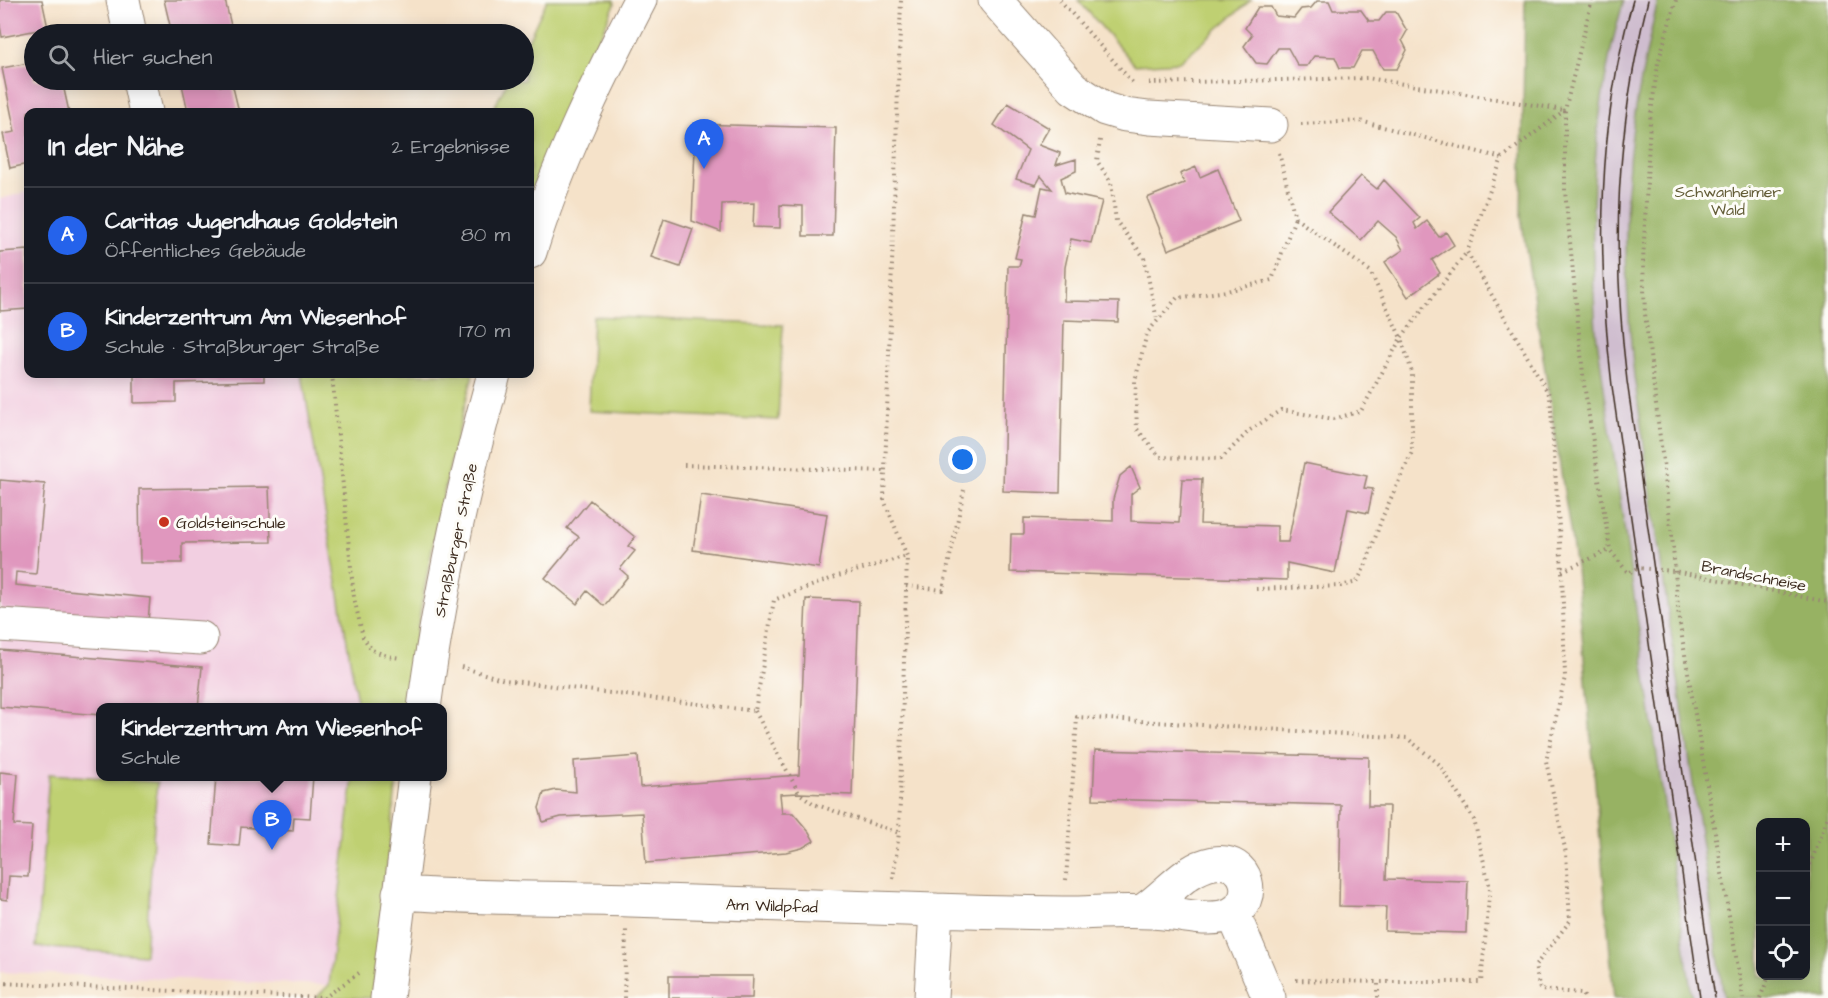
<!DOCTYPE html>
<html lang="de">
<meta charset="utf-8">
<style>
:root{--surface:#171b24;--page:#20242c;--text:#f1f3f6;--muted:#9ea1a6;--line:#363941;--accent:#2563eb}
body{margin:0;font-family:"Architects Daughter",sans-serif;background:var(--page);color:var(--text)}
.controls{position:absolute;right:18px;bottom:18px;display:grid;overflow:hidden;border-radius:12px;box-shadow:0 3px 15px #0003}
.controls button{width:54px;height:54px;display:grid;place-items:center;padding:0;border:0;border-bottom:2px solid var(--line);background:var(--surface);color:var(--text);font:30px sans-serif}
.you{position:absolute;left:963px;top:460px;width:21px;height:21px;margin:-15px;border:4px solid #fff;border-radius:50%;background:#1a73e8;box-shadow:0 0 0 9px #1a73e833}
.badge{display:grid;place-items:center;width:39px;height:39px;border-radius:50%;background:var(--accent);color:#fff;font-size:20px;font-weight:700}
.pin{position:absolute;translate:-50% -50px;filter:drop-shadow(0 2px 3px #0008)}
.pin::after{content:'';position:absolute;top:32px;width:21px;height:18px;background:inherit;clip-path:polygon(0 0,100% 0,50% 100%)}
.popup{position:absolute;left:96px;top:703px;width:351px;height:78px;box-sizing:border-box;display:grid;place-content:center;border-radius:12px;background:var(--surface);filter:drop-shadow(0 2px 4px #0005);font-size:20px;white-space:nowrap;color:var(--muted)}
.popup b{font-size:22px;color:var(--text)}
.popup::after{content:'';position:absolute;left:50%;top:100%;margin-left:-12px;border:12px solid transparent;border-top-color:var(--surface)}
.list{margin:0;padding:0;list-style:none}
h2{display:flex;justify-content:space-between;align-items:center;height:78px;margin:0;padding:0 24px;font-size:26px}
h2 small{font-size:20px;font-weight:400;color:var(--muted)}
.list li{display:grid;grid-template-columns:39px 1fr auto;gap:18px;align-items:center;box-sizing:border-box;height:96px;padding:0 24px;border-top:2px solid var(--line)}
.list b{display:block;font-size:22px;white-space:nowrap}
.list p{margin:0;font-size:20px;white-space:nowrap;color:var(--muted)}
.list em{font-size:20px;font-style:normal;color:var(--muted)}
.icon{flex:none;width:33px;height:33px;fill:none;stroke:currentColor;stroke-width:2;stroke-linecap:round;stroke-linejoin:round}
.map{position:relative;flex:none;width:1828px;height:998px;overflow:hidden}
.search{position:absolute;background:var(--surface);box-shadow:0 3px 15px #0003;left:24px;top:24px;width:510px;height:66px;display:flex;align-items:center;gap:15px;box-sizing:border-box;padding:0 21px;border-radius:33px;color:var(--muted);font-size:22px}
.panel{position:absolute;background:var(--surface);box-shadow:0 3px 15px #0003;left:24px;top:108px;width:510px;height:270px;border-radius:12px}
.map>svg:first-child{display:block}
.built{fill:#f2cfe1}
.industrial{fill:#cfbdcf}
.green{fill:#bfd072;stroke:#7d7d48;stroke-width:1.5}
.forest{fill:#97b264;stroke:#696e41;stroke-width:1.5;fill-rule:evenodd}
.building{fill:#e097be}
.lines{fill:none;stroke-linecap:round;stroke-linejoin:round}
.minor-casing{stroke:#988674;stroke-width:35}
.path{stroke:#988674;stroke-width:4;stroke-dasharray:1.5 4.5;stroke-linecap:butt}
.minor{stroke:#fff;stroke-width:33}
.tram{stroke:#3b2a1e;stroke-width:1.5}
.poi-dot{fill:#c8321e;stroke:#fdfcf7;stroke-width:2}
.labels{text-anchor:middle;stroke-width:6;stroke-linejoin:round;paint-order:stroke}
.park-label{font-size:16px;fill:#635c37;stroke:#fdfcf7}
.poi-label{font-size:16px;fill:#3b2a1e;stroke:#fdfcf7;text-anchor:start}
.street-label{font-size:16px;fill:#3b2a1e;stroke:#fdfcf7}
</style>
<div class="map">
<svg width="1828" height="998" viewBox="0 0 1828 998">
<rect width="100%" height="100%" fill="#fdfcf7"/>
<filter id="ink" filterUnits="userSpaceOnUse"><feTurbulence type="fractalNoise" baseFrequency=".0167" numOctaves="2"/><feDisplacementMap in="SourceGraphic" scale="12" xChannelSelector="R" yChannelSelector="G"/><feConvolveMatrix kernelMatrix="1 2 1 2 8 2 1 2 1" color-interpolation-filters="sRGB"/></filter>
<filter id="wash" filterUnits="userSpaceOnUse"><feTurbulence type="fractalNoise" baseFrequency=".008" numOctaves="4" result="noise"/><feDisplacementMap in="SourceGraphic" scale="24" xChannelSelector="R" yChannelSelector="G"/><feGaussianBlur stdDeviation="1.35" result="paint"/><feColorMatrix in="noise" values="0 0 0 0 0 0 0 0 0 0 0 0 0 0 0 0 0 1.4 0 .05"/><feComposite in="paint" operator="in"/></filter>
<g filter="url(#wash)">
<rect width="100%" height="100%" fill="#f5e2c9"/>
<!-- built -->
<path class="built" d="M28 192V374H302L358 707 101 708V776L353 777 329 985 0 972V199Z"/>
<!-- industrial -->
<path class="industrial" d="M1624 0H1658L1640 83 1632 135 1627 188V280L1629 326 1634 376 1724 998H1692L1596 332 1592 236 1598 129 1605 79 1616 24Z"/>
<!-- green -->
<path class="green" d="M547 0H614L615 4 543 162 530 199V112H492L508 80H524V49Z
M1078 0H1251L1179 62 1135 65Z
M593 316 783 325 778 420 589 411Z
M302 374H473C444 483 420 595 406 707H358Z
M49 774 157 782 145 955 36 947Z
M353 777H397L373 998H316L329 985Z"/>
<!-- forest -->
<path class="forest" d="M1525 0H1624C1591 108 1589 220 1596 332L1692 998H1614L1576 568 1521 217Z
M1658 0H1828V998H1724L1634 376C1626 296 1622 214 1632 134 1638 89 1648 44 1658 0ZM1760 822H1806V976H1760Z"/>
<g id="blocks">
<!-- building -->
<path class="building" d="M0 0H42L48 28 2 37 0 26Z
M164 0H225L233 34H172Z
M1317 1H1329L1333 10H1361L1369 21H1379L1386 12H1396L1407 31 1402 40 1407 50 1397 69H1383L1373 51H1362L1353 68H1340L1335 57 1314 56 1307 66H1298L1288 48H1278L1267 64 1256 63 1244 46 1252 35 1245 28 1258 7H1271L1276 16 1294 18 1301 9 1311 8Z
M34 62V80H62L69 112H28V164L10 168 3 134 15 132 2 68Z
M181 80H219L220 86 232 83 239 112H188Z
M1008 103 1049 128 1039 145 1060 153 1056 165 1076 159V171L1061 178 1065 193 1102 201 1091 243 1071 239 1065 267 1064 301 1119 302 1118 322 1064 320 1060 493 1003 491 1008 266H1019L1021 259 1015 258 1026 213 1036 215 1042 187 1052 189 1041 176 1036 185 1016 179 1028 150 994 125Z
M696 124 836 128 833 236H803V206L780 205V228L753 227 754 203 722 204 721 232 692 221Z
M1196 167 1200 177 1218 169 1239 221 1168 250 1147 198 1184 183 1180 174Z
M1361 176 1377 189 1384 180 1420 218 1414 223 1417 229 1427 221 1439 237 1446 232 1454 245 1432 260 1440 273 1408 297 1385 262 1403 250 1396 237 1378 221 1361 240 1328 212Z
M664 219 693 229 680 267 651 257Z
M28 250V309L0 311V252Z
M134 374H264V381L176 383V402L134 403Z
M1304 463 1367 476 1364 488 1373 489 1368 513 1348 509 1335 573 1287 563V580L1010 572 1011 534H1024V518L1113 521V499L1120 476 1131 467 1140 487 1131 494V521L1179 523 1182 479H1202L1200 524 1277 526V542H1288Z
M0 480 45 484 36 574 16 572 15 585 150 598 148 622 0 608Z
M269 487 271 542 182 543V563H140L139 489Z
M701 495 827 514 819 568 693 550Z
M590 500 635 537 628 546 635 551 620 569 628 576 604 606 587 591 577 604 545 578 579 537 567 528Z
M806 599 859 601 852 795 799 793 780 794 782 813H793L809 832 814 841 802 848 786 852 646 863 642 813 561 817 543 822 539 808 544 793 556 790 576 792 574 761 638 756 640 787 799 775Z
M0 650 202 667 198 708H101V715L0 707Z
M1095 750 1369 757 1368 806H1389L1386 879 1468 881 1466 933 1385 931 1386 907 1339 906 1341 805 1093 799Z
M0 772 18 774 14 825 32 826 28 877 9 876 7 900 0 899Z
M216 776H313L310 818 294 817 293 831 241 827 239 846 211 844Z
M669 976H753L752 998H669Z"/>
</g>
</g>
<g filter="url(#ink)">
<use href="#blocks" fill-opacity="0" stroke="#988674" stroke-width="1.5"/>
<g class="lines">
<!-- minor casing -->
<g class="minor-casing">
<path id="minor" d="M123 0 130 34
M995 0 1073 88 1105 109 1125 115 1149 118 1271 125
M139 80 146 112
M530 252C557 164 598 81 640 0
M0 625 201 638
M424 708C439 595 464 483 494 374
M399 893C476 898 553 898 630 900 742 903 854 908 966 911 1003 912 1039 913 1076 913 1108 912 1139 910 1171 914 1190 916 1213 922 1231 914 1258 901 1249 857 1214 863 1185 868 1167 895 1144 910
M1233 913 1269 998
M387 998 415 776
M931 998 936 910"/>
</g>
<!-- path -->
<path class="path" d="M1060 0 1133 83
M1592 0 1565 110V191L1584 384 1610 550 1628 573 1638 568 1674 571 1828 602
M1676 0 1658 63 1650 120 1643 262 1645 314 1672 536 1679 619 1743 998
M1149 83 1367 78 1564 110
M1565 110 1502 158 1467 252 1550 396 1562 571 1565 677 1546 761 1566 853 1570 921 1535 966 1540 990 1582 993 1585 998
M1301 124 1360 121 1502 158
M1100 140 1097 161 1111 182 1116 221 1144 257 1157 320
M1279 153 1295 218
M1295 218 1370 271 1401 338 1361 411 1334 419 1281 410 1250 430 1221 459 1160 457 1137 429 1135 381 1147 333 1177 298 1227 291 1272 280Z
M332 374 354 598 363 637 372 650 387 656 401 658
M684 465 886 471
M1562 571 1610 550
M906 586 943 590 964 490
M1256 589 1341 586 1357 582 1366 564 1382 518 1412 452V372L1401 338 1467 252
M461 667 505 680 755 711 774 600 838 576 907 556
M755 711 799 793 814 804 899 833
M1806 876 1828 816
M893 879 899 833 907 556 884 500 901 0
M1066 880 1077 717 1407 738 1440 765 1474 820 1490 888 1481 982H1378
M1296 980 1378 982V998
M0 983 324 998 359 973
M624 998 626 930
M1760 998 1769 976"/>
<!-- minor -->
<use href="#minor" class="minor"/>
<!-- tram -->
<path class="tram" d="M1633 0C1597 126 1597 257 1612 386L1700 998
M1648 0C1616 131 1611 247 1627 381L1715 998"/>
</g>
</g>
<!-- markers -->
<circle class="poi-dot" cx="164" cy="522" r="6"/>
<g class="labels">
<!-- park labels -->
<g class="park-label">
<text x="1728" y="197">Schwanheimer<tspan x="1728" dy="18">Wald</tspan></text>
</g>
<!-- poi labels -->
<g class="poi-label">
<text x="176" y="528">Goldsteinschule</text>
</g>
<!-- street labels -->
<g class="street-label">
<text transform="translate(455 540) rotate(-78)" y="6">Straßburger Straße</text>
<text transform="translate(1754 575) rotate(11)" y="6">Brandschneise</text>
<text transform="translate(772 905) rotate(2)" y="6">Am Wildpfad</text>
</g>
</g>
</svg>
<div class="controls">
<button>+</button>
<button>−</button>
<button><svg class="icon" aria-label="locate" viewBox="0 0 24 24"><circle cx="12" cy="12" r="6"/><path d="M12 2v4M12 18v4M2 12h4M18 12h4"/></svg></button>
</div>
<div class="you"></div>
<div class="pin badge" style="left:704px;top:169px">A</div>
<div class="pin badge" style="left:272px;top:850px">B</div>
<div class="popup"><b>Kinderzentrum Am Wiesenhof</b>Schule</div>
<div class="search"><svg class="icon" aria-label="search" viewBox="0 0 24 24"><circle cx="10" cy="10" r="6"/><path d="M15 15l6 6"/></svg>Hier suchen</div>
<section class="panel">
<h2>In der Nähe<small>2 Ergebnisse</small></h2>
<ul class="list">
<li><span class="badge">A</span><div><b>Caritas Jugendhaus Goldstein</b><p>Öffentliches Gebäude</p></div><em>80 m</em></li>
<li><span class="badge">B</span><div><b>Kinderzentrum Am Wiesenhof</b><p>Schule · Straßburger Straße</p></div><em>170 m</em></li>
</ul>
</section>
</div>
